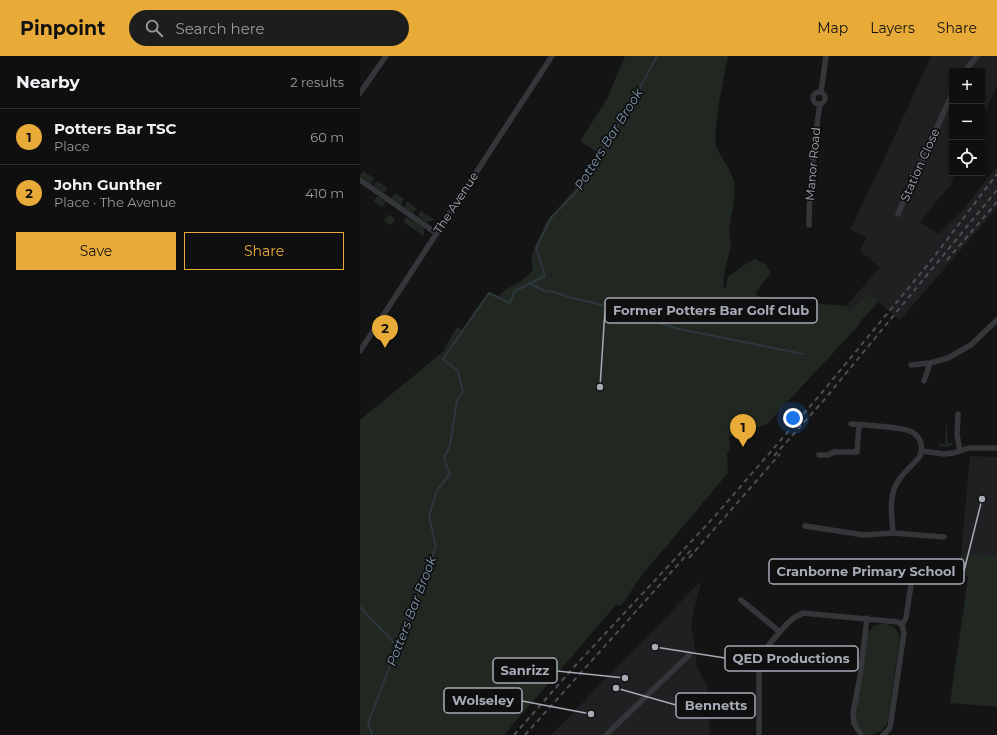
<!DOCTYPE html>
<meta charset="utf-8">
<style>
:root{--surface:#0f0f10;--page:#1d1d1e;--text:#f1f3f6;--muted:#9b9c9f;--line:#2f2f30;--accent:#e9ab38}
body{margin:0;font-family:Montserrat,sans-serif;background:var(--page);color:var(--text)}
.controls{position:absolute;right:12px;top:12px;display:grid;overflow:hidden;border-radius:0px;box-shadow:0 2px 6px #0003}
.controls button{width:36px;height:36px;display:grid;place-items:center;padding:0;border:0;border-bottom:1px solid var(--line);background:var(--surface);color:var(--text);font:20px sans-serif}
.you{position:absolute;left:433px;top:362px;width:14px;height:14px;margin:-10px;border:3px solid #fff;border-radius:50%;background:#1a73e8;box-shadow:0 0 0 6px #1a73e833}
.badge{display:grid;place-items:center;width:26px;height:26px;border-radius:50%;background:var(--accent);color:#111;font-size:13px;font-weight:700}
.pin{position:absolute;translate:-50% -33px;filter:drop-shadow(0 1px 2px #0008)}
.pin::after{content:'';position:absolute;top:21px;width:14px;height:12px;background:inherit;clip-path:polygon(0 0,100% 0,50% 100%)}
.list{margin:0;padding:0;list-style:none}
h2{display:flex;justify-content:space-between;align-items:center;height:52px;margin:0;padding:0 16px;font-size:17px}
h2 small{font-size:13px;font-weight:400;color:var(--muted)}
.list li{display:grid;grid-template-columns:26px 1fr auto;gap:12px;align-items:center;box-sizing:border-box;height:56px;padding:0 16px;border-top:1px solid var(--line)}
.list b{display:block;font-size:15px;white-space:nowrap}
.list p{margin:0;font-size:13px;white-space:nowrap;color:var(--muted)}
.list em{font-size:13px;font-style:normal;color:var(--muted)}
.actions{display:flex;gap:8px;padding:12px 16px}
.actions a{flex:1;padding:9px 0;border:1px solid var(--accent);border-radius:0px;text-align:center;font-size:14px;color:var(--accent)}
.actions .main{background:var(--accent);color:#111}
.icon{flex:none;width:22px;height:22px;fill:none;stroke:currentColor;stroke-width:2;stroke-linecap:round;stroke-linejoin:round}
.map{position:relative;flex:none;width:637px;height:679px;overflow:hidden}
header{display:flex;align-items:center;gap:24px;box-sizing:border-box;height:56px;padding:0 20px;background:var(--accent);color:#111}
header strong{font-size:19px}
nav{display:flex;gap:22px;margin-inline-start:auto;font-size:14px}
.search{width:280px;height:36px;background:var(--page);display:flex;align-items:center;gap:10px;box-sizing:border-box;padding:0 14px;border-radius:22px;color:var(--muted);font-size:15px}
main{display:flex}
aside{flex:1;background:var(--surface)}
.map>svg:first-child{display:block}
.built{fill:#202022}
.green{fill:#202821}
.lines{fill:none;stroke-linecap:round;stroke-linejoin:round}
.stream{stroke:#2e373d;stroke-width:2}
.minor{stroke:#35363a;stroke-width:5.5}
.rail{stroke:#4c4e53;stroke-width:2;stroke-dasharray:5 4;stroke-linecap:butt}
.labels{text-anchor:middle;stroke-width:3.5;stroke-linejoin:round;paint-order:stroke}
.street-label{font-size:12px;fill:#a6abb5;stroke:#0f0f10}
.water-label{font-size:13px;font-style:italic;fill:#7e99af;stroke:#0f0f10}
.leader{fill:none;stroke:#a6abb5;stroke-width:1.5}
.callout-dot{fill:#a6abb5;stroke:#0f0f10;stroke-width:1.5}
.callout{fill:#0f0f10;stroke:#a6abb5;stroke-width:1.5}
.callout-label{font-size:13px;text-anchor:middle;font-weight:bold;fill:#a6abb5}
</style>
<header>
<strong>Pinpoint</strong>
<div class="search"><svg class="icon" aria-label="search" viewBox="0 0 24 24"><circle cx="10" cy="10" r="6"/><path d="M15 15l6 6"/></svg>Search here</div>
<nav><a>Map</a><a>Layers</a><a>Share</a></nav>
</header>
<main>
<aside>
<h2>Nearby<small>2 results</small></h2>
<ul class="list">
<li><span class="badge">1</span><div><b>Potters Bar TSC</b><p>Place</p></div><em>60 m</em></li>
<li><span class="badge">2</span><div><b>John Gunther</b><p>Place · The Avenue</p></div><em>410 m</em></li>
</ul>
<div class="actions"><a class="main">Save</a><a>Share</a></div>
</aside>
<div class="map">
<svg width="637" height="679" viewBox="0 0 637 679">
<rect width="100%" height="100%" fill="#141415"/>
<!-- built -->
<path class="built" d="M571 0H637V30L622 62V15H592V117H596L591 128 560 166 579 178 604 153 637 110V152L540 264 518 246 510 237 489 255 486 250 520 211 500 195 507 181 490 174 532 86Z
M610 400 637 401V524L598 509 601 499Z
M341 525 331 568 335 592 337 612 347 630 350 679H191Z"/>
<!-- green -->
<path class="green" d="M265 0H368L359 47 355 79 356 91 371 117 374 125 375 138 369 172 371 189 365 215 363 231 366 232 368 221 384 209 395 203 405 208 411 217 396 236 397 240 436 245H448L450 247 486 250 489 255 510 237 518 246 499 267 500 268 407 368 369 381 370 392 367 397 368 417 282 519 261 550 257 548 144 679H0V364L84 295 85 291 97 271 105 275 109 263 126 239 130 238 139 240C147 230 158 229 166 221 169 219 171 216 173 214L171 201 186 166 212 136 241 99 220 85 247 43Z
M3 115 14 122 11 128 0 120Z
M18 125 27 132 24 137 14 130Z
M35 137 44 143 41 149 31 142Z
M17 140 26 146 22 151 14 145Z
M47 145 57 153 53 157 44 151Z
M61 155 75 164 66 166 58 160Z
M29 158 35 163 31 169 24 165Z
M46 161 63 171 64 174V180L43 166Z
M586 369H587L588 387H593V388L590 390 579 391V388H585Z
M616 498 624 500H637V651L590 647 608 522 598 509 601 499 604 501Z
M525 567 535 572 540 580 528 665C523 677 516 679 504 679L496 666 495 659 508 576 514 570Z"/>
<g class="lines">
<!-- stream -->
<path class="stream" d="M169 227 185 235 194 236 209 241 234 247 319 273 443 298
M0 551 38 591
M12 679 8 667 76 491 69 460 77 434 90 418 84 403 90 389 97 344 103 336 98 315 83 303 129 237 150 247 155 235 185 220 176 192 191 162 217 135 269 52 297 0"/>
<!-- minor -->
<path class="minor" d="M605 15 617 0
M461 36 466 0
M453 42a6 6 0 1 1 12 0a6 6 0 1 1-12 0Z
M0 37 26 0
M0 124 76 177
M538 158 592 38
M449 169C449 128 454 88 460 48
M0 295 192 0
M551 309 570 307
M564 325 570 307 588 302 611 289 637 264
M598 358 597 379 600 395
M491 368C505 369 542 371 552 376 557 379 560 383 561 388 562 393 562 396 560 400 552 411 540 418 535 431 529 445 532 462 533 477
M562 395 584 398 593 397 609 392H637
M459 399H468L474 396H497L499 369
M445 470 504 479 533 477 584 481
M381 544 420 576
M246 679 329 599
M399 679V604C404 594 425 568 435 561 437 560 441 559 443 557L538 566 542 569
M501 679 494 667 493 657 500 620 507 562
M523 679 530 672 544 577 542 569 546 562 553 515"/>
<!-- rail -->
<path class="rail" d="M587 204 637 146
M414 400 464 344 637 134
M329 502 420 398
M154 679 214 611 355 460 459 340 570 206 637 118
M165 679 331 494"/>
</g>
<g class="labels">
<!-- street labels -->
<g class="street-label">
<text transform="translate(453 108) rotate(-85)" y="4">Manor Road</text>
<text transform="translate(560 109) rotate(-66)" y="4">Station Close</text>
<text transform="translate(96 147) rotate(-57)" y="4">The Avenue</text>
</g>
<!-- water labels -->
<g class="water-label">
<text transform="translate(248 83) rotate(-58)" y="5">Potters Bar Brook</text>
<text transform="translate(51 555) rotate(-69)" y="5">Potters Bar Brook</text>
</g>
</g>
<!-- callouts -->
<path class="leader" d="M240 331L245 254M622 443L604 515M295 591L365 602M265 622L197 615M231 658L162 645M256 632L316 649"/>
<g class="callout-dot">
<circle cx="240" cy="331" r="4"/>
<circle cx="622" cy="443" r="4"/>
<circle cx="295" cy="591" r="4"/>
<circle cx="265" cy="622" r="4"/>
<circle cx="231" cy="658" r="4"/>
<circle cx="256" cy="632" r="4"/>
</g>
<g class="callout">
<rect x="245" y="242" width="212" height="25" rx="4"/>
<rect x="409" y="503" width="195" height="25" rx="4"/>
<rect x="365" y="590" width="133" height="25" rx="4"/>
<rect x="133" y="602" width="64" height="25" rx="4"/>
<rect x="84" y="632" width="78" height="25" rx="4"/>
<rect x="316" y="637" width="79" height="25" rx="4"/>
</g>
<g class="callout-label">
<text x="351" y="259">Former Potters Bar Golf Club</text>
<text x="506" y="520">Cranborne Primary School</text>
<text x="431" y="607">QED Productions</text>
<text x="165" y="619">Sanrizz</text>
<text x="123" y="649">Wolseley</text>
<text x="356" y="654">Bennetts</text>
</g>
</svg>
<div class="controls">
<button>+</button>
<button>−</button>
<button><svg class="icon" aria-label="locate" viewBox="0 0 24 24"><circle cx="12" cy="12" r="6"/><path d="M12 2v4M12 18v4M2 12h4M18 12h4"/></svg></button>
</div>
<div class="you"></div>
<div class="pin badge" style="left:383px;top:391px">1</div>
<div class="pin badge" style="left:25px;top:292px">2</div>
</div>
</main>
